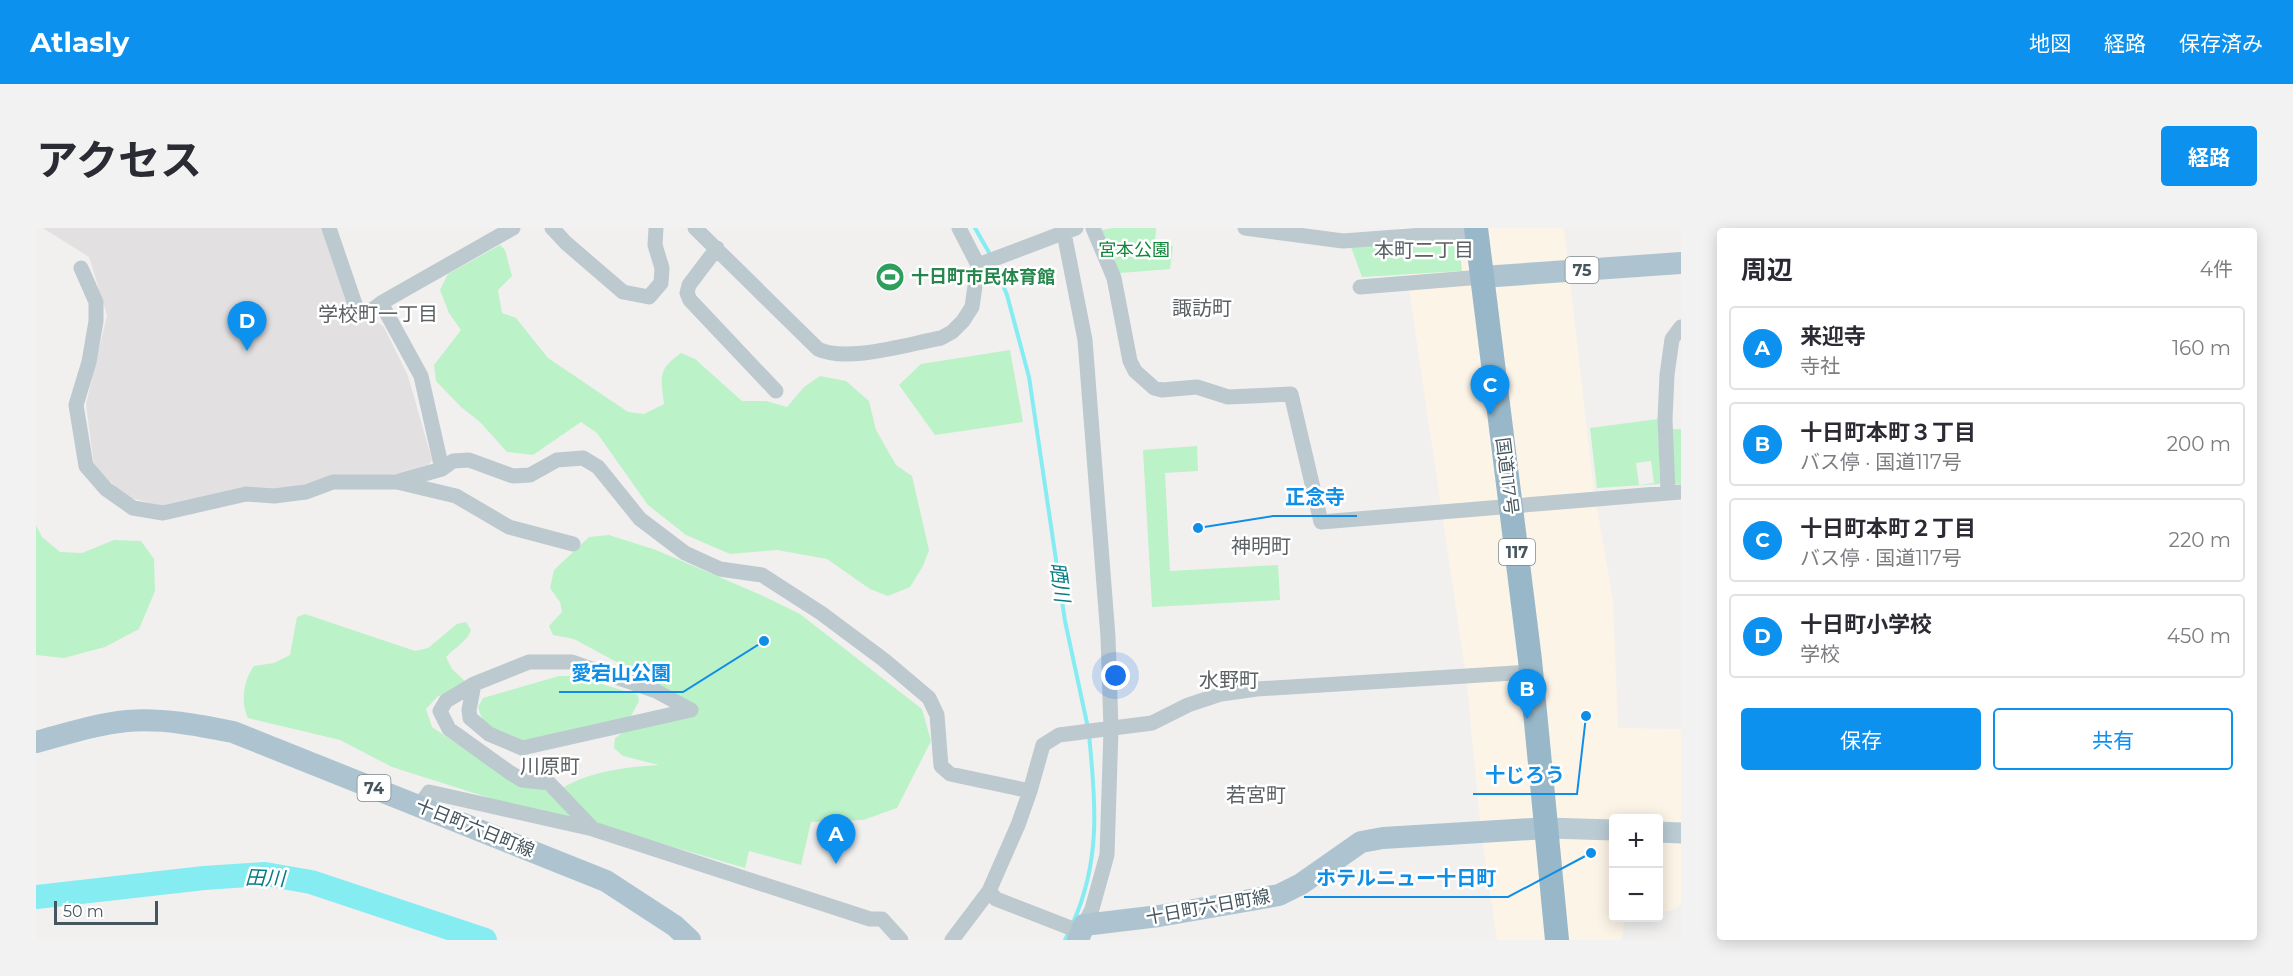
<!DOCTYPE html>
<html lang="ja">
<meta charset="utf-8">
<style>
:root{--surface:#fff;--page:#f2f2f3;--text:#2b2b33;--muted:#7c7c81;--line:#e1e1e2;--accent:#0c91ef}
body{margin:0;font-family:Montserrat,"Noto Sans JP",sans-serif;background:var(--page);color:var(--text)}
.controls{position:absolute;right:18px;bottom:18px;display:grid;overflow:hidden;border-radius:6px;box-shadow:0 3px 15px #0003}
.controls button{width:54px;height:54px;display:grid;place-items:center;padding:0;border:0;border-bottom:2px solid var(--line);background:var(--surface);color:var(--text);font:30px sans-serif}
.scale{position:absolute;left:18px;bottom:15px;width:104px;box-sizing:border-box;padding-left:6px;border:3px solid #46565e;border-top:0;font-size:16px;line-height:21px;white-space:nowrap;color:#46565e;-webkit-text-stroke:4px #fff;paint-order:stroke}
.you{position:absolute;left:1080px;top:448px;width:21px;height:21px;margin:-15px;border:4px solid #fff;border-radius:50%;background:#1a73e8;box-shadow:0 0 0 9px #1a73e833}
.badge{display:grid;place-items:center;width:39px;height:39px;border-radius:50%;background:var(--accent);color:#fff;font-size:20px;font-weight:700}
.pin{position:absolute;translate:-50% -50px;filter:drop-shadow(0 2px 3px #0008)}
.pin::after{content:'';position:absolute;top:32px;width:21px;height:18px;background:inherit;clip-path:polygon(0 0,100% 0,50% 100%)}
.list{margin:0;padding:0;list-style:none}
h2{display:flex;justify-content:space-between;align-items:center;height:78px;margin:0;padding:0 24px;font-size:26px}
h2 small{font-size:20px;font-weight:400;color:var(--muted)}
.list li{display:grid;grid-template-columns:39px 1fr auto;gap:18px;align-items:center;box-sizing:border-box;height:84px;margin:0 12px 12px;padding:0 12px;border:2px solid var(--line);border-radius:6px}
.list b{display:block;font-size:22px;white-space:nowrap}
.list p{margin:0;font-size:20px;white-space:nowrap;color:var(--muted)}
.list em{font-size:20px;font-style:normal;color:var(--muted)}
.actions{display:flex;gap:12px;padding:18px 24px}
.actions a{flex:1;padding:14px 0;border:2px solid var(--accent);border-radius:6px;text-align:center;font-size:21px;color:var(--accent)}
.actions .main{background:var(--accent);color:#fff}
.map{position:relative;flex:none;width:1645px;height:712px;overflow:hidden;border-radius:6px}
header{display:flex;align-items:center;gap:36px;box-sizing:border-box;height:84px;padding:0 30px;background:var(--accent);color:#fff}
header strong{font-size:28px}
nav{display:flex;gap:33px;margin-inline-start:auto;font-size:21px}
.intro{display:flex;align-items:center;justify-content:space-between;box-sizing:border-box;height:144px;padding:0 36px}
h1{margin:0;font-size:42px}
.button{padding:15px 27px;border-radius:6px;background:var(--accent);color:#fff;font-size:21px;font-weight:700}
main{display:flex;gap:36px;padding:0 36px}
aside{flex:1;background:var(--surface);border-radius:6px;box-shadow:0 3px 15px #0003}
.map>svg:first-child{display:block}
.commercial{fill:#fdf4e8}
.education{fill:#e3e0e2}
.green{fill:#bbf2c8;fill-rule:evenodd}
.lines{fill:none;stroke-linecap:round;stroke-linejoin:round}
.stream{stroke:#85ecf2;stroke-width:4}
.river{stroke:#85ecf2;stroke-width:24}
.minor{stroke:#bcc9cf;stroke-width:15}
.secondary{stroke:#bbcbd4;stroke-width:21}
.primary{stroke:#adc4d0;stroke-width:22}
.trunk{stroke:#98b8c9;stroke-width:24}
.labels{text-anchor:middle;stroke-width:5;stroke-linejoin:round;paint-order:stroke}
.shield{fill:#fff;stroke:#7e898e;stroke-width:1.5}
.shield-label{font-size:16px;font-weight:bold;fill:#46565e}
.park-label{font-size:18px;fill:#108639;stroke:#fff}
.leisure-label{font-size:18px;font-weight:bold;fill:#27864d;stroke:#fff;text-anchor:start}
.street-label{font-size:18px;fill:#46565e;stroke:#fff}
.neighbourhood-label{font-size:20px;fill:#5b6165;stroke:#fff}
.water-label{font-size:20px;font-style:italic;fill:#067c84;stroke:#fff}
.leader{fill:none;stroke:#0f8ee8;stroke-width:2}
.callout-dot{fill:#0f8ee8;stroke:#fff;stroke-width:2}
.callout-label{font-size:20px;text-anchor:middle;font-weight:bold;fill:#0f8ee8;stroke:#fff;stroke-width:5;stroke-linejoin:round;paint-order:stroke}
</style>
<header>
<strong>Atlasly</strong>
<nav><a>地図</a><a>経路</a><a>保存済み</a></nav>
</header>
<div class="intro"><h1>アクセス</h1><a class="button">経路</a></div>
<main>
<div class="map">
<svg width="1645" height="712" viewBox="0 0 1645 712">
<rect width="100%" height="100%" fill="#f2efef"/>
<!-- commercial -->
<path class="commercial" d="M1364 0H1528L1558 264 1577 373 1582 500 1645 501V676L1634 683H1623L1622 590H1578V690H1589L1586 712H1461L1445 604 1430 448Z"/>
<!-- education -->
<path class="education" d="M7 0H288L313 74 348 99 372 148 396 232 390 241 270 261 127 278 91 269 58 239 50 176 71 87 53 29Z"/>
<!-- green -->
<path class="green" d="M1077 0H1120L1119 15 1137 18 1134 41 1084 45 1065 2Z
M1423 12 1426 43 1326 49 1315 19Z
M464 17 469 22 476 48 462 62 466 85 480 90 512 130 592 184 608 186 628 176C625 149 621 142 645 125L659 131 706 173H730L751 179 768 159 784 148 810 153 833 173 840 202 860 237 876 248 893 322 887 338 874 359 852 368 834 361 791 331 741 322 694 326 650 307 612 277 561 205 545 194 497 227 471 224 444 194 425 179 400 153 398 137 425 102 413 85 404 62 412 46Z
M974 122 987 194 899 207 863 157 885 136Z
M1622 191 1624 256 1561 260 1554 200ZM1615 233 1618 255 1603 257 1600 235Z
M1636 201H1645V256H1636Z
M1161 218 1162 243 1129 245 1134 343 1242 337 1244 372 1116 379 1107 222Z
M0 297 6 309 24 324 46 325 78 312 105 313 118 331 119 363 103 401 69 419 28 430 0 427Z
M573 307 620 322 725 367 764 386 886 481 895 513 861 580 827 592 775 594 765 637 713 623 709 640 624 615 560 604 356 539 304 512 212 490C204 475 208 451 218 438L238 435 254 427 261 389 269 386 379 423 392 420 421 396 430 394 435 402C432 413 418 420 410 429L416 441 432 456 427 462 402 468 390 481 396 499 477 554 519 565C548 544 587 539 623 537L587 528 578 520 579 510 611 488 633 486 647 470 538 411 517 407 513 398 526 384 524 374 514 360 518 342 553 309Z
M523 448H539L602 467 603 473 594 490 487 516 453 501 446 491 442 479 447 470Z"/>
<g class="lines">
<!-- stream -->
<path class="stream" d="M939 0 955 28
M958 35 971 67 993 149 1029 393 1052 500
M1036 697C1065 634 1060 575 1053 507
M1029 712 1033 704"/>
<!-- river -->
<path class="river" d="M0 669 168 650 229 646 275 654 449 712"/>
<!-- minor -->
<path class="minor" d="M293 0 321 82C332 84 336 83 345 75
M516 0 530 15 587 64 613 69 625 55 626 40 619 17 620 0
M659 0 782 121C811 135 872 116 905 110L916 104 927 93 936 79 942 37 923 0
M1057 0 1078 50 1094 133 1099 143 1118 160 1126 162 1161 159 1192 169 1255 166 1285 294 1645 264
M1209 0 1307 13 1440 3
M1028 5 1049 112 1072 409 1075 501 1071 627 1056 681 1048 697
M681 20 653 57 651 65 654 72 740 163
M942 37 1040 0
M45 40 60 74V93L53 134 40 177 50 238 70 261 97 280 127 285 210 266 238 268 270 264 297 254H360L406 241 417 233 433 232 477 248 494 247 521 232 547 230 562 239 604 291 649 325 684 341 726 347 785 385 848 432 893 470 901 487 905 538 914 546 994 563 1007 517 1023 507 1116 495 1152 477 1185 466 1221 461 1495 444
M1324 59 1446 49
M406 241 385 148 345 75 477 0
M361 254 420 268 473 299 537 316
M1632 264 1629 191 1631 147 1636 111 1645 99
M438 456 433 482 434 490 453 506 486 520 655 482
M994 563 982 597 953 663 960 671 1045 704
M383 578 393 564 557 601 834 691H846L865 712
M557 601 513 555 486 552 473 544 413 501 404 483 410 473 438 456 493 434H536L620 463 655 482
M916 712 953 663"/>
<!-- secondary -->
<path class="secondary" d="M1511 600 1578 602
M1622 604 1645 605"/>
<!-- primary -->
<path class="primary" d="M1446 49 1645 35
M0 514C30 506 60 496 91 493 126 490 162 497 197 504L570 653 639 698 654 712
M1042 712 1048 697 1123 688 1243 667 1265 656 1325 614 1347 610 1511 600"/>
<!-- trunk -->
<path class="trunk" d="M1440 0 1494 432 1521 712"/>
</g>
<!-- icons -->
<defs>
<g id="stadium-disc" transform="scale(1.5)"><circle r="9.5" fill="#2e9e5b" stroke="#fff"/><path d="M0-5a6.5 5 0 1 0 0 10a6.5 5 0 1 0 0-10ZM-3.5-1.8h7v3.6h-7Z" fill="#fff"/></g>
</defs>
<g fill-rule="evenodd">
<use href="#stadium-disc" x="854" y="49"/>
</g>
<g class="labels">
<!-- shield labels -->
<g class="shield">
<rect x="1529.5" y="29" width="33" height="26" rx="4.5"/>
<rect x="1463" y="311" width="36" height="26" rx="4.5"/>
<rect x="321.5" y="547" width="33" height="26" rx="4.5"/>
</g>
<g class="shield-label">
<text x="1546" y="48">75</text>
<text x="1481" y="330">117</text>
<text x="338" y="566">74</text>
</g>
<!-- park labels -->
<g class="park-label">
<text x="1098" y="28">宮本公園</text>
</g>
<!-- leisure labels -->
<g class="leisure-label">
<text x="875" y="55">十日町市民体育館</text>
</g>
<!-- street labels -->
<g class="street-label">
<text transform="translate(1471 248) rotate(83)" y="6">国道117号</text>
<text transform="translate(439 600) rotate(22)" y="6">十日町六日町線</text>
<text transform="translate(1172 679) rotate(-10)" y="6">十日町六日町線</text>
</g>
<!-- neighbourhood labels -->
<g class="neighbourhood-label">
<text x="1388" y="29">本町二丁目</text>
<text x="1166" y="87">諏訪町</text>
<text x="342" y="93">学校町一丁目</text>
<text x="1225" y="325">神明町</text>
<text x="1193" y="459">水野町</text>
<text x="514" y="545">川原町</text>
<text x="1220" y="574">若宮町</text>
</g>
<!-- water labels -->
<g class="water-label">
<text transform="translate(1024 354) rotate(82)" y="7">晒川</text>
<text transform="translate(229 650) rotate(2)" y="7">田川</text>
</g>
</g>
<!-- callouts -->
<path class="leader" d="M1162 300L1237 288H1321M728 413L647 464H523M1550 488L1541 566H1437M1555 625L1472 669H1268"/>
<g class="callout-dot">
<circle cx="1162" cy="300" r="6"/>
<circle cx="728" cy="413" r="6"/>
<circle cx="1550" cy="488" r="6"/>
<circle cx="1555" cy="625" r="6"/>
</g>
<g class="callout-label">
<text x="1279" y="276">正念寺</text>
<text x="585" y="452">愛宕山公園</text>
<text x="1489" y="554">十じろう</text>
<text x="1370" y="657">ホテルニュー十日町</text>
</g>
</svg>
<div class="controls">
<button>+</button>
<button>−</button>
</div>
<div class="scale">50 m</div>
<div class="you"></div>
<div class="pin badge" style="left:800px;top:636px">A</div>
<div class="pin badge" style="left:1491px;top:491px">B</div>
<div class="pin badge" style="left:1454px;top:187px">C</div>
<div class="pin badge" style="left:211px;top:123px">D</div>
</div>
<aside>
<h2>周辺<small>4件</small></h2>
<ul class="list">
<li><span class="badge">A</span><div><b>来迎寺</b><p>寺社</p></div><em>160 m</em></li>
<li><span class="badge">B</span><div><b>十日町本町３丁目</b><p>バス停 · 国道117号</p></div><em>200 m</em></li>
<li><span class="badge">C</span><div><b>十日町本町２丁目</b><p>バス停 · 国道117号</p></div><em>220 m</em></li>
<li><span class="badge">D</span><div><b>十日町小学校</b><p>学校</p></div><em>450 m</em></li>
</ul>
<div class="actions"><a class="main">保存</a><a>共有</a></div>
</aside>
</main>
